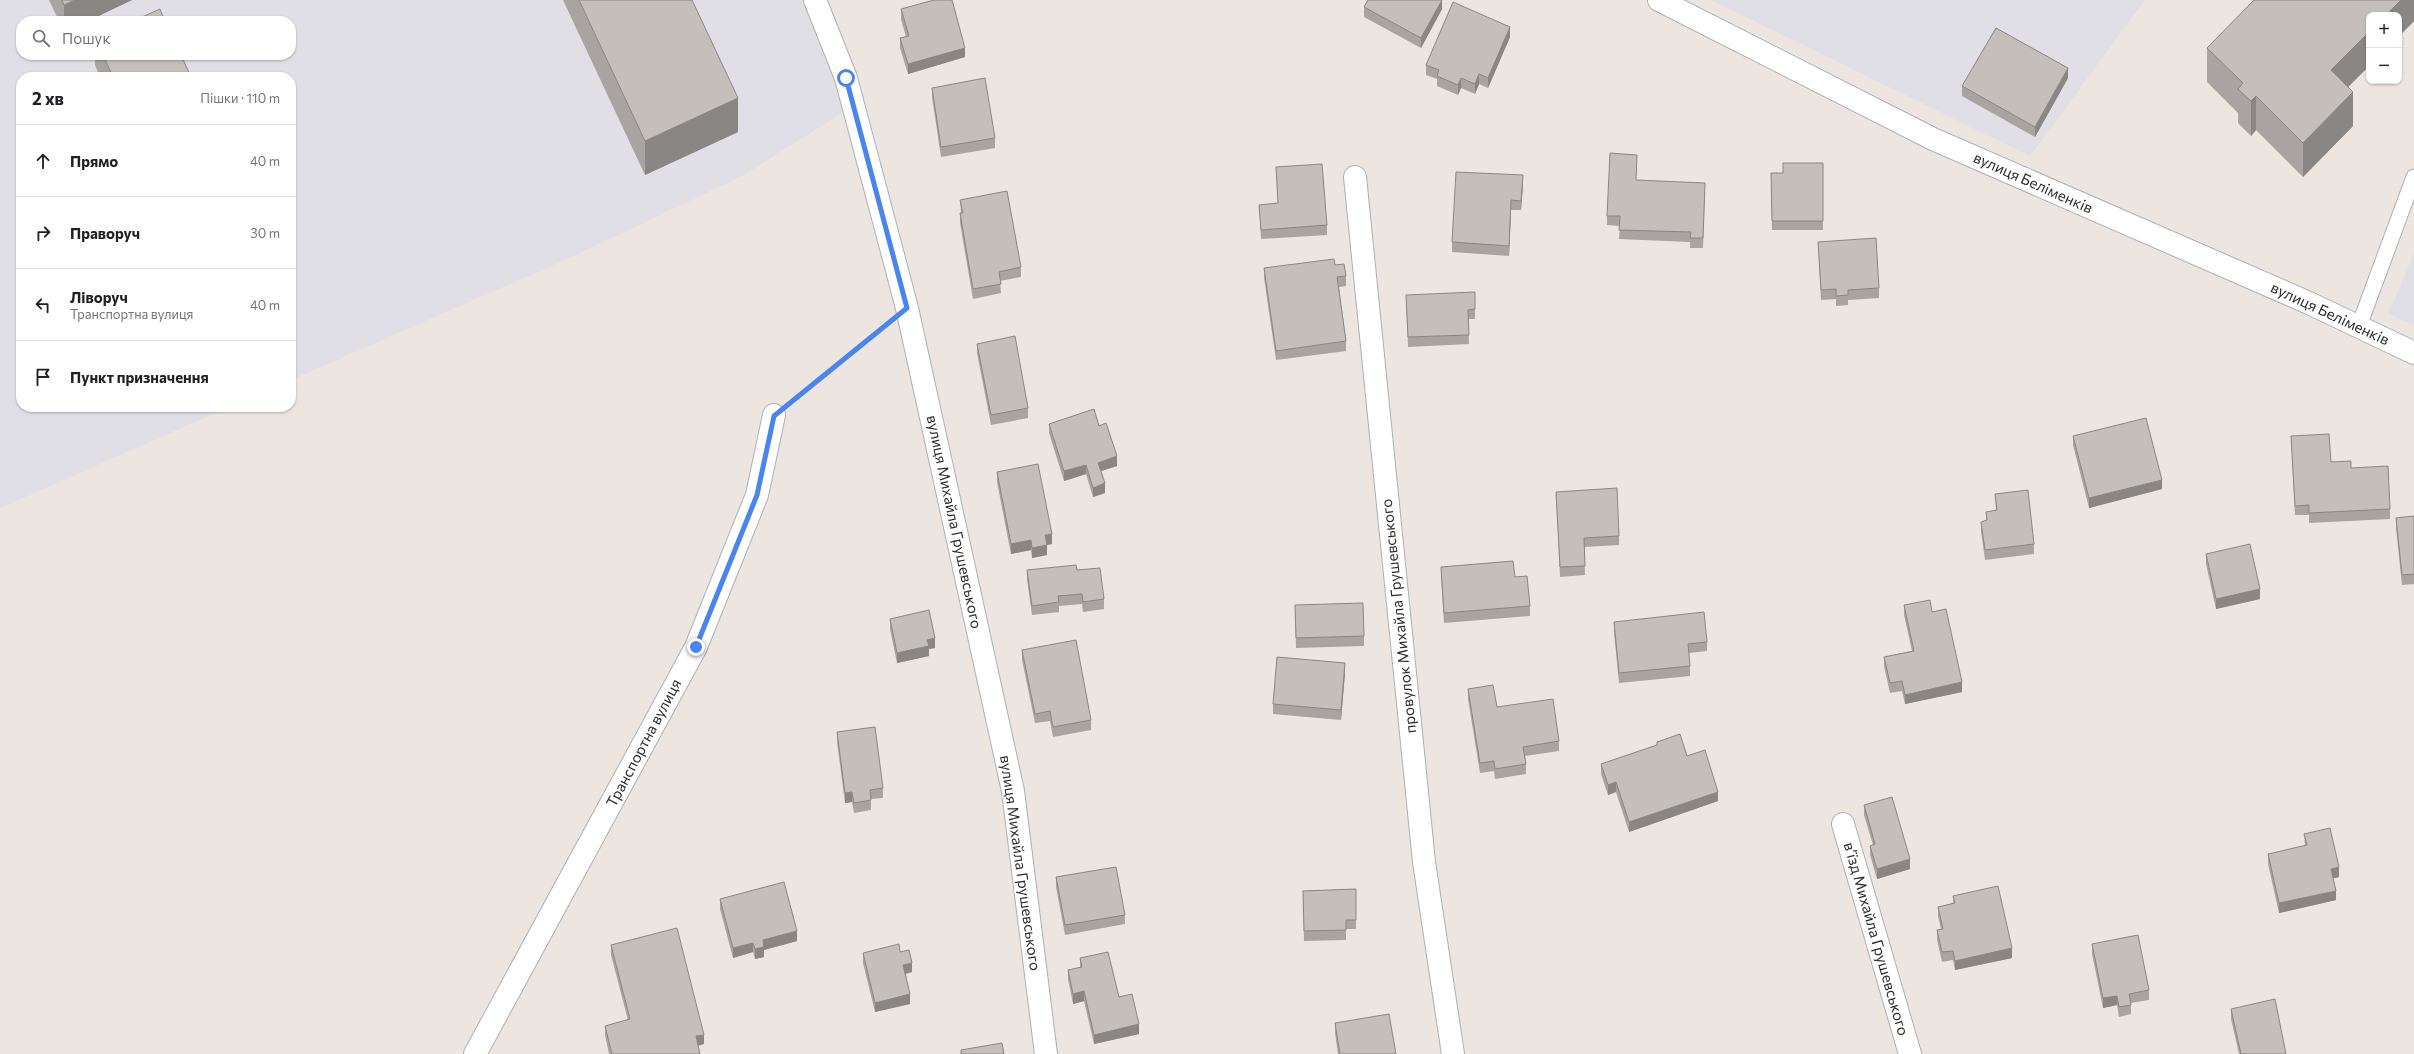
<!DOCTYPE html>
<html lang="uk">
<meta charset="utf-8">
<style>
:root{--surface:#fff;--page:#f6f6f6;--text:#202124;--muted:#757577;--line:#e0e0e0}
body{margin:0;font-family:Commissioner,sans-serif;background:var(--page);color:var(--text)}
.controls{position:absolute;right:12px;top:12px;display:grid;overflow:hidden;border-radius:8px;box-shadow:0 1px 3px #0004}
.controls button{width:36px;height:36px;display:grid;place-items:center;padding:0;border:0;border-bottom:1px solid var(--line);background:var(--surface);color:var(--text);font:20px sans-serif}
.stop{position:absolute;width:12px;height:12px;margin:-9px;border:3px solid #4984f0;border-radius:50%;background:#fff}
.stop.end{background:#4984f0;border-color:#fff;box-shadow:0 1px 4px #0008}
.list{margin:0;padding:0;list-style:none}
h2{display:flex;justify-content:space-between;align-items:center;height:52px;margin:0;padding:0 16px;font-size:17px}
h2 small{font-size:13px;font-weight:400;color:var(--muted)}
.list li{display:grid;grid-template-columns:26px 1fr auto;gap:12px;align-items:center;box-sizing:border-box;height:72px;padding:0 16px;border-top:1px solid var(--line)}
.list b{display:block;font-size:15px;white-space:nowrap}
.list p{margin:0;font-size:13px;white-space:nowrap;color:var(--muted)}
.list em{font-size:13px;font-style:normal;color:var(--muted)}
.icon{flex:none;width:22px;height:22px;fill:none;stroke:currentColor;stroke-width:2;stroke-linecap:round;stroke-linejoin:round}
.map{position:relative;flex:none;width:2414px;height:1054px;overflow:hidden}
.search{position:absolute;background:var(--surface);box-shadow:0 1px 3px #0004;left:16px;top:16px;width:280px;height:44px;display:flex;align-items:center;gap:10px;box-sizing:border-box;padding:0 14px;border-radius:16px;color:var(--muted);font-size:15px}
.panel{position:absolute;background:var(--surface);box-shadow:0 1px 3px #0004;left:16px;top:72px;width:280px;height:340px;border-radius:16px}
.map>svg:first-child{display:block}
.industrial{fill:#e0dfe6;fill-rule:evenodd}
.lines{fill:none;stroke-linecap:round;stroke-linejoin:round}
.service-casing{stroke:#acb0b7;stroke-width:17}
.minor-casing{stroke:#acb0b7;stroke-width:24}
.path{stroke:#c4c4c4;stroke-width:2.5;stroke-dasharray:3 2;stroke-linecap:butt}
.service{stroke:#fff;stroke-width:15}
.minor{stroke:#fff;stroke-width:22}
.wall{fill:#a9a4a1}
.shaded-wall{fill:#8a8683}
.building{fill:#c5bfbb;stroke:#8a8683}
.route{stroke:#4984f0;stroke-width:5}
.labels{text-anchor:middle;stroke-width:3;stroke-linejoin:round;paint-order:stroke}
.street-label{font-size:15px;fill:#2c2c2c;stroke:#fff}
</style>
<div class="map">
<svg width="2414" height="1054" viewBox="0 0 2414 1054">
<rect width="100%" height="100%" fill="#ede5df"/>
<!-- industrial -->
<path class="industrial" d="M0 0H804L845 111 744 175 574 256 291 380V77H21V407H229L0 508ZM21 21H291V55H21Z
M1711 0H2145L2030 156Z
M2414 254V325L2388 314Z"/>
<g class="lines">
<!-- service casing -->
<g class="service-casing">
<path id="service" d="M2359 326 2414 177"/>
</g>
<!-- minor casing -->
<g class="minor-casing">
<path id="minor" d="M815 0 846 78 907 308 1013 791 1046 1054
M1659 0 1933 139 2309 303 2414 353
M1355 177 1424 862 1453 1054
M1843 824 1910 1054
M475 1054 696 647 757 495 774 415"/>
</g>
<!-- path -->
<path class="path" d="M797 396 881 329"/>
<!-- service -->
<use href="#service" class="service"/>
<!-- minor -->
<use href="#minor" class="minor"/>
</g>
<!-- wall -->
<path class="wall" d="M49 0H132L88 21H59Z
M563 0H692L738 132 645 175Z
M2414 0V21L2399 36V15H2369V66L2348 87 2353 126 2303 177 2256 130 2251 136 2238 123V113L2207 82V48Z
M1364 7 1442 9 1421 48 1364 17Z
M901 9 965 57 908 74 900 48V38L906 37 901 19Z
M1510 37 1488 88 1479 84 1475 94 1461 88 1458 95 1437 86V79L1426 75V65Z
M95 55H181L191 77H100L95 65Z
M2068 78 2035 137 1962 96V86Z
M932 88 995 138V148L941 157 932 97Z
M1823 163V230H1772L1771 173H1783Z
M1276 167 1327 225V235L1261 239 1259 205 1278 203Z
M1636 180 1705 192 1703 248H1690V242L1619 239 1620 226 1607 225V216Z
M1523 185 1521 210H1511L1509 256 1452 252V242Z
M960 200 1021 267V277L1000 281 1001 293 973 299 960 223V213H961Z
M1818 242 1879 288V298L1848 300V305L1836 306V299L1821 300Z
M1335 265 1346 276V286L1339 287 1346 341V351L1276 360 1264 278V268Z
M1406 295 1475 309V319H1468L1469 344 1408 347Z
M977 344 1028 408V418L991 425 977 353Z
M1049 424 1099 426 1117 466 1101 471 1105 493 1093 497 1086 474 1064 481 1049 433Z
M2073 436 2162 489 2089 508 2073 445Z
M2291 436 2331 462 2351 468 2390 509V519L2309 523V515H2295Z
M997 472 1052 544 1047 545V555L1032 558 1031 550 1011 554 997 482Z
M1556 492 1619 536V545L1584 547 1585 575 1560 577Z
M1995 494 2034 544V554L1985 560 1981 531V522L1986 521V512L1996 511Z
M2414 516V584L2402 585 2396 528V518Z
M2206 554 2260 599 2216 609 2206 564Z
M1441 567 1515 577 1530 606V616L1444 623 1441 577Z
M1027 570H1077L1104 599V609L1083 612 1082 604 1059 606V612L1032 615 1027 580Z
M1295 605 1364 636V646L1296 648Z
M1904 605 1932 612 1962 692 1905 704 1902 691 1890 693 1884 666V657L1912 651 1904 615Z
M890 619 935 648 929 649V656L897 663 890 629Z
M1614 622 1707 642V651L1689 653 1690 666V676L1619 683 1614 632Z
M1022 650 1091 720V730L1053 737 1050 721 1035 723 1022 660Z
M1345 673 1341 720 1273 714V704Z
M1468 689 1497 707 1559 741V751L1525 756 1526 764V774L1495 779 1494 771 1480 773 1468 699Z
M837 732 883 788V798L871 799V810L854 813 852 802 845 803 837 742Z
M1657 742 1687 756 1718 801 1629 832 1616 792 1608 795 1601 774V764L1657 745Z
M1864 805 1910 869 1877 879 1870 855V846L1873 845 1864 815Z
M2304 834 2339 877 2333 878 2336 900 2279 913 2268 864V854L2305 846Z
M1056 877 1125 915V924L1065 935 1056 887Z
M1356 889V929H1346V940L1304 941 1303 891Z
M1953 896 2012 958 1955 970 1953 960 1942 962 1937 940V930L1941 929 1938 916V907L1953 903Z
M720 899 797 941 764 950V957L755 959 753 952 733 958 720 909Z
M2092 944 2149 990V1000L2131 1003V1014L2119 1017 2117 1005 2103 1008 2092 954Z
M611 945 704 1044 698 1046 700 1054H609L605 1035V1026L628 1020 611 955Z
M900 952 912 972 906 974 910 1004 875 1012 863 963V953Z
M1080 958 1119 997 1139 1034 1094 1044 1084 1001 1073 1004 1068 979V970L1080 967Z
M2231 1009 2286 1054H2239L2231 1019Z
M1335 1023 1396 1054H1338L1335 1033Z"/>
<!-- shaded-wall -->
<path class="shaded-wall" d="M75 0H132L88 21H64V5Z
M1442 0V9L1421 48V38Z
M2401 0H2414V21L2399 36V15H2386Z
M1510 27V37L1488 88V78Z
M2369 32V66L2331 104V70Z
M965 48V57L908 74V64Z
M2068 68V78L2035 137V127Z
M1479 74V84L1475 94V84Z
M1461 78V88L1458 95V85Z
M2353 92V126L2303 177V143Z
M2256 96V130L2251 136V101Z
M738 98V132L645 175V141Z
M1523 175V185L1521 210V201Z
M1511 200V210L1509 256V246Z
M1117 456V466L1098 472V463Z
M1086 465V474L1064 481V471Z
M2162 480V489L2089 508V498Z
M1105 483V493L1093 497V488Z
M1052 534V544L1045 545V535Z
M1031 540V550L1011 554V544Z
M1047 545V555L1032 558V548Z
M2260 589V599L2216 609V599Z
M935 638V648L929 649V656L897 663V653L927 640Z
M1345 663V673L1341 720V710Z
M1962 682V692L1905 704V695Z
M1616 782V792L1608 795V785Z
M852 792V802L845 803V793Z
M1718 792V801L1629 832V822Z
M1910 859V869L1877 879V869Z
M2339 867V877L2331 879V869Z
M2336 891V900L2279 913V903Z
M797 931V941L764 950V957L755 959V949L763 940Z
M753 943V952L733 958V948Z
M2012 948V958L1955 970V961Z
M912 963V972L903 974V965Z
M1084 991V1001L1073 1004V994Z
M910 994V1004L875 1012V1003Z
M2117 996V1005L2103 1008V998Z
M1139 1024V1034L1094 1044V1035Z
M704 1035V1044L696 1046V1036Z"/>
<!-- building -->
<path class="building" d="M62 0H75L64 5Z
M579 0H692L738 98 645 141Z
M934 0H952L965 48 908 64 900 38 909 36 901 9Z
M1368 0H1442L1421 38 1364 7Z
M2254 0H2401L2386 15H2369V32L2331 70 2353 92 2303 143 2256 96 2251 101 2238 89 2243 83 2207 48Z
M1453 2 1510 27 1488 78 1479 74 1475 84 1461 78 1458 85 1437 76 1439 70 1426 65Z
M160 9 165 21H133Z
M1996 28 2068 68 2035 127 1962 86Z
M103 55H181L191 77H113Z
M985 78 995 138 941 147 932 88Z
M1610 153 1637 155 1636 180 1705 183 1703 238H1690L1691 232 1619 230 1620 216H1607Z
M1783 163H1823V221H1772L1771 173H1783Z
M1322 164 1327 225 1261 230 1259 205 1278 203 1276 167Z
M1456 172 1523 175 1521 201 1511 200 1509 246 1452 242Z
M1007 191 1021 267 999 272 1001 284 973 289 960 213H963L960 200Z
M1876 238 1879 288 1848 290V295L1836 296V289L1821 290 1818 242Z
M1334 259 1335 265 1344 264 1346 276 1337 277 1346 341 1276 351 1264 268Z
M1475 292V309L1468 310 1469 335 1408 337 1406 295Z
M1015 336 1028 408 991 415 977 344Z
M1094 409 1099 426 1106 423 1117 456 1098 463 1105 483 1093 488 1086 465 1064 471 1049 424Z
M2146 418 2162 480 2089 498 2073 436Z
M2329 434 2331 462 2351 461V468L2388 466 2390 509 2309 513V505L2295 506 2291 436Z
M1038 464 1052 534 1045 535 1047 545 1032 548 1031 540 1011 544 997 472Z
M1617 488 1619 536 1584 538 1585 566 1560 567 1556 492Z
M2028 490 2034 544 1985 550 1981 522 1987 520 1986 512 1997 510 1995 494Z
M2414 516V574L2402 575 2396 518Z
M2250 544 2260 589 2216 599 2206 554Z
M1513 561 1515 577 1527 576 1530 606 1444 613 1441 567Z
M1076 565 1077 570 1100 568 1104 599 1083 602 1082 594 1058 596 1059 602 1032 606 1027 570Z
M1930 600 1932 612 1946 609 1962 682 1905 695 1902 681 1890 683 1884 657 1914 651 1904 605Z
M1363 603 1364 636 1296 638 1295 605Z
M929 610 935 638 927 640 929 646 897 653 890 619Z
M1704 612 1707 642 1688 644 1690 666 1619 673 1614 622Z
M1076 640 1091 720 1053 727 1050 711 1035 714 1022 650Z
M1277 657 1345 663 1341 710 1273 704Z
M1493 685 1497 707 1553 699 1559 741 1523 747 1526 764 1495 769 1494 761 1480 763 1468 689Z
M875 727 883 788 870 790 871 800 854 803 852 792 845 793 837 732Z
M1680 734 1687 756 1705 750 1718 792 1629 822 1616 782 1608 785 1601 764 1657 745V742Z
M1892 797 1910 859 1877 869 1870 846 1875 844 1864 805Z
M2330 828 2339 867 2331 869 2336 891 2279 903 2268 854 2307 845 2304 834Z
M1116 867 1125 915 1065 925 1056 877Z
M784 882 797 931 763 940 764 947 755 949 753 943 733 948 720 899Z
M1998 886 2012 948 1955 961 1953 951 1942 952 1937 930 1943 929 1938 907 1955 903 1953 896Z
M1356 889V920H1346V930L1304 931 1303 891Z
M677 928 704 1035 696 1036 700 1054H612L605 1026 630 1019 611 945Z
M2138 935 2149 990 2129 994 2131 1005 2119 1007 2117 996 2103 998 2092 944Z
M899 944 900 952 909 950 912 963 903 965 910 994 875 1003 863 953Z
M1108 952 1119 997 1132 994 1139 1024 1094 1035 1084 991 1073 994 1068 970 1082 967 1080 958Z
M2275 999 2286 1054H2241L2231 1009Z
M1389 1014 1396 1054H1340L1335 1023Z
M1002 1043 1004 1054H961V1050Z"/>
<g class="lines">
<!-- route -->
<path class="route" d="M696 647 757 495 774 416 907 308 846 78"/>
</g>
<g class="labels">
<!-- street labels -->
<g class="street-label">
<text transform="translate(2033 183) rotate(24)" y="5">вулиця Беліменків</text>
<text transform="translate(2330 314) rotate(25)" y="5">вулиця Беліменків</text>
<text transform="translate(954 522) rotate(78)" y="5">вулиця Михайла Грушевського</text>
<text transform="translate(1399 616) rotate(-96)" y="5">провулок Михайла Грушевського</text>
<text transform="translate(644 743) rotate(-62)" y="5">Транспортна вулиця</text>
<text transform="translate(1020 863) rotate(82)" y="5">вулиця Михайла Грушевського</text>
<text transform="translate(1876 939) rotate(74)" y="5">в’їзд Михайла Грушевського</text>
</g>
</g>
</svg>
<div class="controls">
<button>+</button>
<button>−</button>
</div>
<div class="stop" style="left:846px;top:78px"></div>
<div class="stop end" style="left:696px;top:647px"></div>
<div class="search"><svg class="icon" aria-label="search" viewBox="0 0 24 24"><circle cx="10" cy="10" r="6"/><path d="M15 15l6 6"/></svg>Пошук</div>
<section class="panel">
<h2>2 хв<small>Пішки · 110 m</small></h2>
<ul class="list">
<li><svg class="icon" aria-label="ahead" viewBox="0 0 24 24"><path d="M12 20V5M6 11l6-6 6 6"/></svg><div><b>Прямо</b></div><em>40 m</em></li>
<li><svg class="icon" aria-label="right" viewBox="0 0 24 24"><path d="M7 20v-9h11M14 6l5 5-5 5"/></svg><div><b>Праворуч</b></div><em>30 m</em></li>
<li><svg class="icon" aria-label="left" viewBox="0 0 24 24"><path d="M17 20v-9H6M10 6l-5 5 5 5"/></svg><div><b>Ліворуч</b><p>Транспортна вулиця</p></div><em>40 m</em></li>
<li><svg class="icon" aria-label="arrive" viewBox="0 0 24 24"><path d="M6 21V4h12l-3 4 3 4H6"/></svg><div><b>Пункт призначення</b></div></li>
</ul>
</section>
</div>
